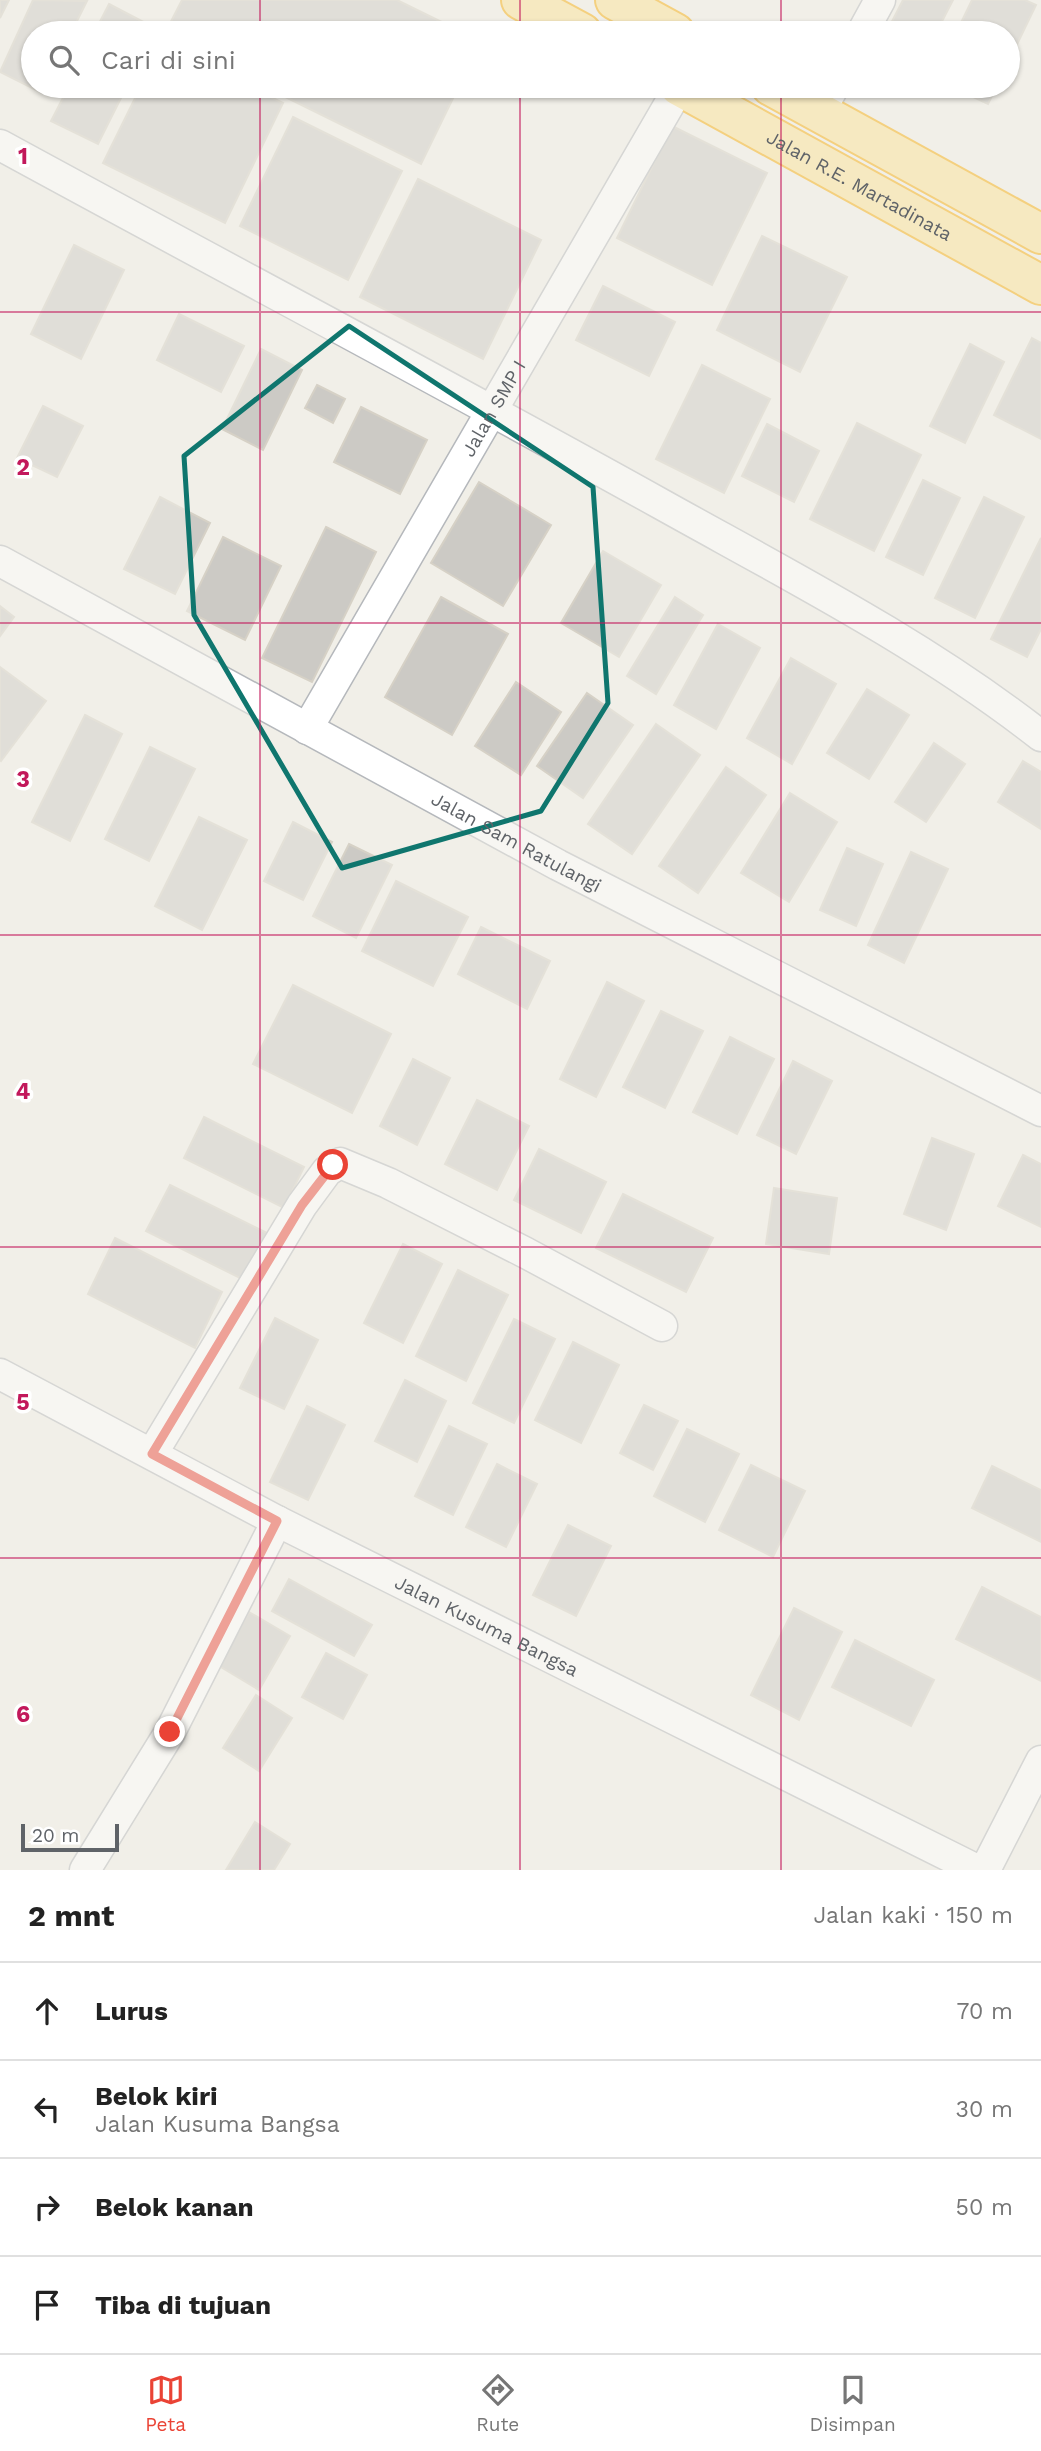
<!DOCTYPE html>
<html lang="id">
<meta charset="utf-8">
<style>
:root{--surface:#fff;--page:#f6f6f6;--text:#222;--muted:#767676;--line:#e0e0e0;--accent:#ea4335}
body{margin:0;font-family:"Work Sans",sans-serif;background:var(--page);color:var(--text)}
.scale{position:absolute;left:21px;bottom:18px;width:98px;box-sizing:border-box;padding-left:7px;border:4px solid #5f6368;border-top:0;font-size:19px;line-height:24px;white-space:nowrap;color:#5f6368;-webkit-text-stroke:5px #fff;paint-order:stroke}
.stop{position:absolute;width:21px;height:21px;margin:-16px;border:5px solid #ea4335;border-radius:50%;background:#fff}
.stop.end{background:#ea4335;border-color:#fff;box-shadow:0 2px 7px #0008}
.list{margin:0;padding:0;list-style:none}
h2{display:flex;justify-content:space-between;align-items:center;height:91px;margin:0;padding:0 28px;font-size:30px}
h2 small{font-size:23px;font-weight:400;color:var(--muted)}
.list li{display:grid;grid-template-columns:46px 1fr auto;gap:21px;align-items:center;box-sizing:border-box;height:98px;padding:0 28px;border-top:2px solid var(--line)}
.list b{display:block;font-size:26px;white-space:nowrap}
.list p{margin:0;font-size:23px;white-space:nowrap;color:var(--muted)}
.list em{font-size:23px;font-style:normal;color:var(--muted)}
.icon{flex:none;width:38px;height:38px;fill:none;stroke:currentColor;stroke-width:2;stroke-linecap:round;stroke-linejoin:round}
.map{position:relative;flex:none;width:1041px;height:1870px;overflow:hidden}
.search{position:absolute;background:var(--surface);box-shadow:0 2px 5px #0004;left:21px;right:21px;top:21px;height:77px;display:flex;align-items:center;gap:18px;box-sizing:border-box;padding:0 24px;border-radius:38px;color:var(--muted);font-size:26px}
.sheet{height:483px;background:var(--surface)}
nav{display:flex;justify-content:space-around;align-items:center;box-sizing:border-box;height:98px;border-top:2px solid var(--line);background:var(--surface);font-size:19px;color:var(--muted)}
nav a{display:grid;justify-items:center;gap:4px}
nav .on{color:var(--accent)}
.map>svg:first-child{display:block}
.building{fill:#cccac5;stroke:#d6d1c6;stroke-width:2}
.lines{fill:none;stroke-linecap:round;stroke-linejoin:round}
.street-casing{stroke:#b5b8bc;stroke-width:33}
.highway-casing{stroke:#f9ab00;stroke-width:42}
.street{stroke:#fff;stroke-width:30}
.highway{stroke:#fde293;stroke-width:38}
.route{stroke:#ea4335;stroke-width:9}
.marked{fill:none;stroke:#0f766e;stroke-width:5;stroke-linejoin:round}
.grid{fill:none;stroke:#c2185b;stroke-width:2;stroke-opacity:0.55}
.labels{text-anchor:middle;stroke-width:7;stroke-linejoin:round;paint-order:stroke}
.street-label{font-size:19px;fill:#5f6368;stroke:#fff}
.grid-label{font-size:23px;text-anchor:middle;font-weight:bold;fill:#c2185b;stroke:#fff;stroke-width:7;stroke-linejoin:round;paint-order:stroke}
</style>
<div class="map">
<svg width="1041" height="1870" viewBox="0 0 1041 1870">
<rect width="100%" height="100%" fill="#f1efe8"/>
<!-- building -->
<path class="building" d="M0 0H9L0 18Z
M33 0 87 1 71 33H33V86H46L42 93 0 72Z
M182 0H397L464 33H165Z
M903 0H953L936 33H886Z
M972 0H1025L1036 5 1008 63V33H956Z
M109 4 155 28 153 33H94Z
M69 86H127L98 144 51 121Z
M141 86H249L283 103 225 223 103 163Z
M263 86H459L421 164Z
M950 86H997L988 104Z
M293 117 402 171 348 280 240 226Z
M672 126 767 173 712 285 617 238Z
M418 179 541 240 483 359 360 297Z
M762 236 847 277 800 372 717 330Z
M74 245 124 270 81 359 31 334Z
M603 286 675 322 649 376 576 340Z
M179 314 244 346 221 392 157 360Z
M1032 338 1041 343V439L994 415Z
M970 344 1004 362 965 443 930 426Z
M261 349 302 370 263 450 222 429Z
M702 365 770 399 724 493 656 459Z
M317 385 345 399 333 423 305 408Z
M43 406 83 426 57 477 17 458Z
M361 407 427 440 400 494 334 462Z
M857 423 921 455 874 551 810 519Z
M767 424 819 451 794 502 742 476Z
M923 480 960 498 923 575 886 557Z
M479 482 551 525 503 606 431 563Z
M160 497 210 523 175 594 124 569Z
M984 497 1024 517 975 618 935 598Z
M326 527 376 552 312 682 262 658Z
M223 537 281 566 245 640 187 611Z
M1041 538V629L1027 657 991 639Z
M603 551 661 585 619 657 561 623Z
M441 597 508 634 452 735 385 697Z
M675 597 703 615 656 694 627 676Z
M0 606 14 617 0 636Z
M718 624 760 648 716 729 674 705Z
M791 658 836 684 792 764 747 738Z
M0 667 46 701 1 761 0 760Z
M516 682 561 712 521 775 475 746Z
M867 689 909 715 869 779 827 753Z
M587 693 633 725 583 798 537 766Z
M85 715 122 734 70 841 32 822Z
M656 724 700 755 632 854 588 824Z
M934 743 965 764 926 822 895 802Z
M150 747 195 769 149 861 105 839Z
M1023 761 1041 772V829L998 802Z
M726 767 766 795 698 893 659 866Z
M790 793 837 822 789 902 741 873Z
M199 817 247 840 202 930 155 906Z
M293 822 332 842 303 900 264 881Z
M349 844 392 865 356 938 313 916Z
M847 848 883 864 856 926 820 910Z
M911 852 948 869 904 963 868 945Z
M396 881 468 917 433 986 362 951Z
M481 927 550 961 527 1009 458 974Z
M607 982 644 1001 596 1097 560 1079Z
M293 985 391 1034 352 1113 253 1064Z
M661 1011 703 1031 665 1108 623 1087Z
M730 1037 774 1059 737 1134 693 1112Z
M413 1059 450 1078 417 1145 380 1126Z
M793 1061 832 1081 796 1154 757 1135Z
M477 1100 529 1126 497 1190 445 1164Z
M204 1117 304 1167 284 1208 184 1158Z
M932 1138 974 1154 946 1230 904 1214Z
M539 1149 606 1182 581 1233 514 1200Z
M1023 1155 1041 1164V1227L998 1206Z
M170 1185 267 1233 244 1280 146 1231Z
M774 1188 837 1198 829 1254 766 1244Z
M623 1194 713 1238 686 1292 596 1248Z
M115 1238 222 1292 195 1348 88 1294Z
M403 1244 442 1264 403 1343 364 1323Z
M458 1270 508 1295 466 1381 416 1356Z
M275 1318 318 1340 284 1409 240 1388Z
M514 1319 555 1339 514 1423 473 1403Z
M573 1342 619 1365 581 1443 535 1420Z
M405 1380 446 1401 417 1462 375 1441Z
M644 1405 678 1421 653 1470 620 1453Z
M307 1406 345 1425 308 1500 270 1482Z
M449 1426 487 1444 453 1515 415 1496Z
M687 1429 739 1454 705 1522 654 1496Z
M497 1464 537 1484 506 1547 466 1527Z
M751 1465 805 1491 773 1557 719 1530Z
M992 1466 1041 1490V1542L972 1508Z
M568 1525 611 1546 576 1616 533 1595Z
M289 1579 372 1625 354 1656 272 1611Z
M982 1587 1041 1617V1681L956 1639Z
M794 1608 842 1632 799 1720 751 1695Z
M249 1612 290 1636 259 1690 219 1666Z
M855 1640 934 1680 911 1726 832 1687Z
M326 1653 367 1675 343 1719 302 1697Z
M256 1695 292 1718 259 1771 223 1748Z
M255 1822 290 1844 274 1870H226Z"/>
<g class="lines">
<!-- street casing -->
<g class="street-casing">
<g id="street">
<path d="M862 33 880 0"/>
<path d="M820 112 834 86"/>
<path d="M0 145C220 265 442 382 661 504 790 576 925 645 1041 736"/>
<path id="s1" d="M0 561 558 865 1041 1111"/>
<path id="s2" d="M307 729 680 86"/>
<path id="s3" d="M0 1374 277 1521 977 1870"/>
<path d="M152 1454 302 1205 327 1171 340 1163 388 1183 526 1253 662 1326"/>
<path d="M85 1870 170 1732 277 1521"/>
<path d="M985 1870 1041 1761"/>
</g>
</g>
<!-- highway casing -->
<g class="highway-casing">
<g id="highway">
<path d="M521 0 582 33"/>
<path d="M615 0 675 33"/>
<path id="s4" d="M679 86 1041 285"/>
<path d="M771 86 1041 234"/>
</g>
</g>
<!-- street -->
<use href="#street" class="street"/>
<!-- highway -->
<use href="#highway" class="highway"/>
</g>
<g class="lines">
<!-- route -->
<path class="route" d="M170 1732 277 1521 152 1454 302 1205 333 1165"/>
</g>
<!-- marked area -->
<path d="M0 0H1041V1870H0ZM349 326 593 487 608 703 541 811 342 868 194 615 184 456Z" fill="#f1efe8" fill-opacity=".55" fill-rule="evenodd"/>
<path class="marked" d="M349 326 593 487 608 703 541 811 342 868 194 615 184 456Z"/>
<!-- grid -->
<path class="grid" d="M260 0V33M520 0V33M781 0V33M260 86V1870M520 86V1870M781 86V1870M0 312H1041M0 623H1041M0 935H1041M0 1247H1041M0 1558H1041"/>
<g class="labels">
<!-- street labels -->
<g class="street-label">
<text dy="7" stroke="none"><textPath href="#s4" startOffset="206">Jalan R.E. Martadinata</textPath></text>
<text dy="7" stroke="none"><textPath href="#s2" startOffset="371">Jalan SMP I</textPath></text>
<text dy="7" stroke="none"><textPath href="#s1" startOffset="588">Jalan Sam Ratulangi</textPath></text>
<text dy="7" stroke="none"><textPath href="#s3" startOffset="548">Jalan Kusuma Bangsa</textPath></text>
</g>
</g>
<g class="grid-label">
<text x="23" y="164">1</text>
<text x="23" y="475">2</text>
<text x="23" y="787">3</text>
<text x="23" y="1099">4</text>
<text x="23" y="1410">5</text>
<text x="23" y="1722">6</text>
</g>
</svg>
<div class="scale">20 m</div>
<div class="stop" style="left:333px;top:1165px"></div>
<div class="stop end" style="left:170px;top:1732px"></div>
<div class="search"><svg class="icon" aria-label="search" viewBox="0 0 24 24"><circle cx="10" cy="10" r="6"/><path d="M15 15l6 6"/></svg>Cari di sini</div>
</div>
<section class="sheet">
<h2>2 mnt<small>Jalan kaki · 150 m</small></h2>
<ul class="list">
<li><svg class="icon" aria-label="ahead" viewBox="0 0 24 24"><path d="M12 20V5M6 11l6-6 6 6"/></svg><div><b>Lurus</b></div><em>70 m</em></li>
<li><svg class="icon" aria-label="left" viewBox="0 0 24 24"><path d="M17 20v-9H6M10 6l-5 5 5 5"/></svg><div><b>Belok kiri</b><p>Jalan Kusuma Bangsa</p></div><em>30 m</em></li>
<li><svg class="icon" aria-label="right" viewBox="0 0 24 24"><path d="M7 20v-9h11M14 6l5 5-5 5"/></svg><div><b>Belok kanan</b></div><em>50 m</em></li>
<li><svg class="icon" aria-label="arrive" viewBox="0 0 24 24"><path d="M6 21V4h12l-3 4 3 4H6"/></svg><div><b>Tiba di tujuan</b></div></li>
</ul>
</section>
<nav>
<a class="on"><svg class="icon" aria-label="map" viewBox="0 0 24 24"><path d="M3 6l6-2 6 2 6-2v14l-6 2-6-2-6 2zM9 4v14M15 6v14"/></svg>Peta</a>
<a><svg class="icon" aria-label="directions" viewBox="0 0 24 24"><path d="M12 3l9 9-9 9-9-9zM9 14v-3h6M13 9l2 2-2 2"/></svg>Rute</a>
<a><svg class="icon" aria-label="saved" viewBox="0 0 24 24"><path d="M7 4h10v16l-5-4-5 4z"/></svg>Disimpan</a>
</nav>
